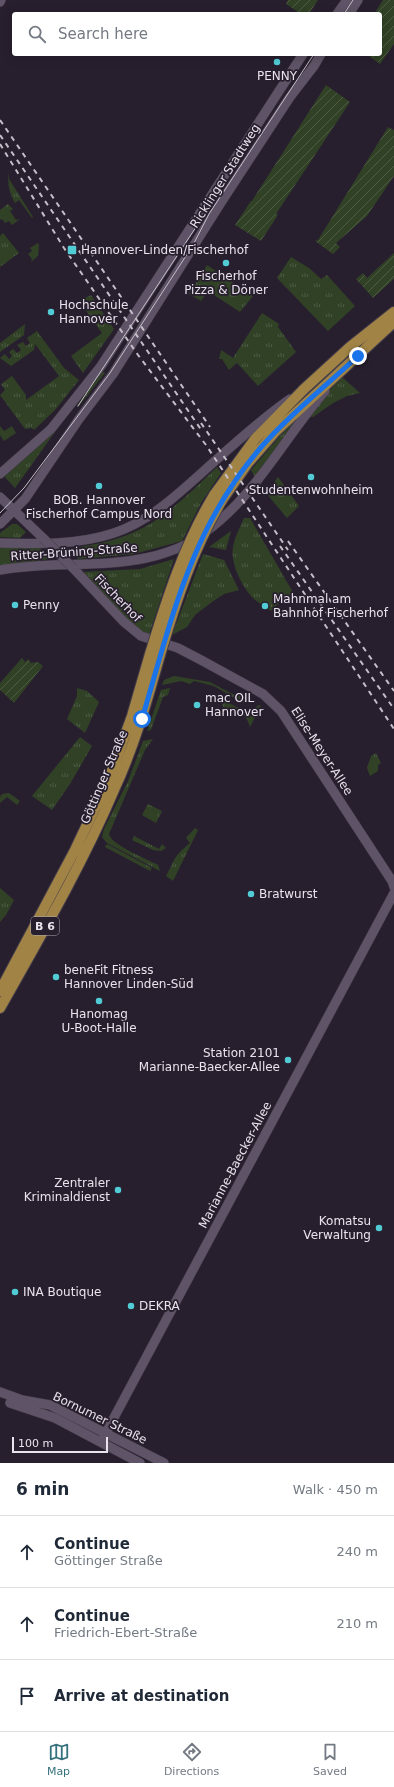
<!DOCTYPE html>
<meta charset="utf-8">
<style>
:root{--surface:#fff;--page:#f2f2f3;--text:#1f2937;--muted:#747a83;--line:#e0e1e3;--accent:#36727e}
body{margin:0;font-family:"DejaVu Sans",sans-serif;background:var(--page);color:var(--text)}
.scale{position:absolute;left:12px;bottom:10px;width:96px;box-sizing:border-box;padding-left:4px;border:2px solid #e9e3ed;border-top:0;font-size:11px;line-height:14px;white-space:nowrap;color:#e9e3ed;-webkit-text-stroke:3px #281f2e;paint-order:stroke}
.stop{position:absolute;width:12px;height:12px;margin:-9px;border:3px solid #1a73e8;border-radius:50%;background:#fff}
.stop.end{background:#1a73e8;border-color:#fff;box-shadow:0 1px 4px #0008}
.list{margin:0;padding:0;list-style:none}
h2{display:flex;justify-content:space-between;align-items:center;height:52px;margin:0;padding:0 16px;font-size:17px}
h2 small{font-size:13px;font-weight:400;color:var(--muted)}
.list li{display:grid;grid-template-columns:26px 1fr auto;gap:12px;align-items:center;box-sizing:border-box;height:72px;padding:0 16px;border-top:1px solid var(--line)}
.list b{display:block;font-size:15px;white-space:nowrap}
.list p{margin:0;font-size:13px;white-space:nowrap;color:var(--muted)}
.list em{font-size:13px;font-style:normal;color:var(--muted)}
.icon{flex:none;width:22px;height:22px;fill:none;stroke:currentColor;stroke-width:2;stroke-linecap:round;stroke-linejoin:round}
.map{position:relative;flex:none;width:394px;height:1463px;overflow:hidden}
.search{position:absolute;background:var(--surface);box-shadow:0 2px 10px #0003;left:12px;right:12px;top:12px;height:44px;display:flex;align-items:center;gap:10px;box-sizing:border-box;padding:0 14px;border-radius:4px;color:var(--muted);font-size:15px}
.sheet{height:268px;background:var(--surface)}
nav{display:flex;justify-content:space-around;align-items:center;box-sizing:border-box;height:56px;border-top:1px solid var(--line);background:var(--surface);font-size:11px;color:var(--muted)}
nav a{display:grid;justify-items:center;gap:2px}
nav .on{color:var(--accent)}
.map>svg:first-child{display:block}
.grass{fill:url(#grass-tufts)}
.garden{fill:url(#garden-furrows)}
.lines{fill:none;stroke-linecap:round;stroke-linejoin:round}
.secondary-casing{stroke:#453d4a;stroke-width:10}
.primary-casing{stroke:#453d4a;stroke-width:12}
.secondary{stroke:#5f5467;stroke-width:9}
.primary{stroke:#a18445;stroke-width:10}
.tram{stroke:#c4bec9;stroke-width:1}
.rail{stroke:#c4bec9;stroke-width:2;stroke-dasharray:5 5;stroke-linecap:butt}
.secondary-bridge-casing{stroke:#453d4a;stroke-width:10;stroke-linecap:butt}
.primary-bridge-casing{stroke:#453d4a;stroke-width:12;stroke-linecap:butt}
.secondary-bridge{stroke:#5f5467;stroke-width:9}
.primary-bridge{stroke:#a18445;stroke-width:10}
.route{stroke:#1a73e8;stroke-width:5}
.poi-dot{fill:#51ccd5;stroke:#281f2e;stroke-width:1.5}
.labels{text-anchor:middle;stroke-width:3.5;stroke-linejoin:round;paint-order:stroke}
.shield{fill:#281f2e;stroke:#afa8b4;stroke-width:1}
.shield-label{font-size:11px;font-weight:bold;fill:#e9e3ed}
.poi-label{font-size:12px;fill:#e9e3ed;stroke:#281f2e;text-anchor:start}
.street-label{font-size:12px;fill:#e9e3ed;stroke:#281f2e}
</style>
<div class="map">
<svg width="394" height="1463" viewBox="0 0 394 1463">
<defs>
<pattern id="grass-tufts" width="24" height="20" patternUnits="userSpaceOnUse"><rect width="24" height="20" fill="#304126"/><path d="M3 7l-1-3M5 7V3M7 7l1-3M15 17l-1-3M17 17v-4M19 17l1-3" fill="none" stroke="#4e5c46"/></pattern>
<pattern id="garden-furrows" width="10" height="10" patternUnits="userSpaceOnUse"><rect width="10" height="10" fill="#304126"/><path d="M-1 1l2-2M0 10L10 0M9 11l2-2" fill="none" stroke="#4e5c46"/></pattern>
</defs>
<rect width="100%" height="100%" fill="#281f2e"/>
<!-- grass -->
<path class="grass" d="M9 172V179L33 217 32 218 19 200 15 203C9 193 7 182 9 172Z
M8 204 13 209 10 211 16 220 20 219 12 225 9 221 5 223 2 219 0 220V210Z
M3 233 19 253 0 267V236Z
M38 243 39 245 38 256 31 262 32 259 28 254 32 251 30 248Z
M291 257 309 268 321 279 327 275 355 306 328 331 277 278Z
M207 265 253 296 240 312 208 291 201 301 189 294Z
M91 295 114 329 83 373 71 356 102 333 79 301Z
M262 313 279 324 278 327 296 352 258 386 237 363 229 370 222 359H219L221 350 233 358Z
M25 324 24 335 0 352V343Z
M37 331 64 368 79 380 55 410 34 430 32 428 25 429 0 395 5 390 1 384 12 376 26 395V400L59 376 35 344 34 350 11 366 0 358 5 354 9 359 12 356 9 352 13 349 17 353 21 350 17 345 23 342 26 346 30 343 27 338Z
M101 371 105 373 78 407 77 406Z
M342 377 360 393 347 396 333 403 313 417H310L318 403Z
M77 401 15 488 2 474Z
M298 417 300 418 255 477 251 470 280 436Z
M0 426 4 431 12 426 16 433 4 441 0 435Z
M217 467 221 473 201 503 182 541 134 554 78 559 69 549C90 545 112 542 132 533 165 519 191 492 217 467Z
M278 477 299 506 287 518 266 493Z
M244 518H250L298 601 291 603 286 596 271 611C266 607 260 604 255 600 243 589 230 564 233 547 235 537 240 527 244 518Z
M12 524H17L26 532 20 538 0 537V533Z
M231 531 226 550 209 547Z
M0 548H40L50 559 0 566Z
M203 554 224 560 239 590 224 594 212 602 195 615 187 627 172 635Z
M174 559 149 635C123 623 103 593 83 572L140 569Z
M174 676 210 682 236 696 241 695 251 700 250 703H243L214 686 194 681 190 684 181 681 162 685 164 680Z
M77 688 87 691 99 702 85 733 67 719 77 696Z
M170 688 168 695 163 697 151 730 147 731 161 690Z
M216 694C226 700 249 720 258 705L261 706 250 727C247 716 238 705 225 711L221 701 214 697Z
M80 737 92 746 70 784 52 810 32 796Z
M153 739 145 750 109 834C111 845 147 859 158 865L160 871 107 843 102 837 104 829 128 781 143 741Z
M376 753 381 763 378 765V771L370 776 367 768 371 756Z
M9 793 20 801 17 805 7 797 0 803V797L2 794Z
M148 804 162 811 156 823 142 815Z
M195 828 198 830 173 881 166 876C176 858 173 857 190 843L186 838Z
M134 836 159 849 162 844 166 848 161 851 153 850 132 840Z
M107 844 152 868 150 871 105 847Z
M0 888 14 900 6 915 0 922Z"/>
<!-- garden -->
<path class="garden" d="M288 0H318L309 14H301L286 4Z
M383 0H394V44L380 64 366 54H380V14H374Z
M326 85 350 102 276 214 278 215 261 241 235 225 251 201H252Z
M388 127 394 130V176L367 216 336 243 340 247 333 254 315 241 318 240Z
M394 253V279L373 298 356 279 363 273 367 278Z
M22 658 25 662 28 659 31 663 38 662 43 666 14 703 0 690V683Z"/>
<g class="lines">
<!-- secondary casing -->
<g class="secondary-casing">
<path id="secondary" d="M0 2 1 0
M337 14 347 0
M349 14 358 0
M0 474 51 429 101 366 303 54
M0 497 43 538
M0 524 25 499 79 419 113 374 220 204 290 97 314 66 321 54
M204 533C255 497 284 438 325 391
M0 543C38 544 78 545 114 533 150 521 178 494 206 469 233 445 260 420 290 399
M73 568 124 622 141 636 178 648 201 660 263 694 281 711 392 881 394 887
M0 570C48 561 98 568 146 558 162 555 177 549 192 542
M0 1392 22 1400 50 1405 164 1463
M10 1403 55 1418 140 1463
M101 1442 394 893"/>
</g>
<!-- primary casing -->
<g class="primary-casing">
<path id="primary" d="M214 495 255 439 304 389 350 347 394 312
M222 500 248 463 276 431 394 322
M0 991 75 850 110 776 132 716 150 654
M0 1008C40 937 82 865 114 790 134 747 147 701 160 655"/>
</g>
<!-- secondary -->
<use href="#secondary" class="secondary"/>
<!-- primary -->
<use href="#primary" class="primary"/>
<!-- tram -->
<path class="tram" d="M344 14 353 0
M78 406 200 221
M0 513 24 488 110 373 193 245 209 214 314 54"/>
<!-- rail -->
<path class="rail" d="M0 120 210 427
M0 135 202 431
M0 144 64 248 138 355 206 445 394 729
M201 423 288 550
M288 541 394 691
M280 546 394 709"/>
<!-- secondary-bridge casing -->
<g class="secondary-bridge-casing">
<path id="secondary-bridge" d="M43 538 73 568"/>
</g>
<!-- primary-bridge casing -->
<g class="primary-bridge-casing">
<path id="primary-bridge" d="M150 654C167 598 184 545 214 495
M160 655C176 601 193 549 222 500"/>
</g>
<!-- secondary-bridge -->
<use href="#secondary-bridge" class="secondary-bridge"/>
<!-- primary-bridge -->
<use href="#primary-bridge" class="primary-bridge"/>
</g>
<g class="lines">
<!-- route -->
<path class="route" d="M142 719C172 618 191 527 263 445 292 412 326 386 358 356"/>
</g>
<!-- markers -->
<g class="poi-dot">
<circle cx="277" cy="62" r="4"/>
<rect x="67" y="245" width="10" height="10" rx="2"/>
<circle cx="226" cy="263" r="4"/>
<circle cx="51" cy="312" r="4"/>
<circle cx="311" cy="477" r="4"/>
<circle cx="99" cy="486" r="4"/>
<circle cx="15" cy="605" r="4"/>
<circle cx="265" cy="606" r="4"/>
<circle cx="197" cy="705" r="4"/>
<circle cx="251" cy="894" r="4"/>
<circle cx="56" cy="977" r="4"/>
<circle cx="99" cy="1001" r="4"/>
<circle cx="288" cy="1060" r="4"/>
<circle cx="118" cy="1190" r="4"/>
<circle cx="379" cy="1228" r="4"/>
<circle cx="15" cy="1292" r="4"/>
<circle cx="131" cy="1306" r="4"/>
</g>
<g class="labels">
<!-- shield labels -->
<rect class="shield" x="31" y="917" width="28" height="18" rx="3"/>
<g class="shield-label">
<text x="45" y="930">B 6</text>
</g>
<!-- poi labels -->
<g class="poi-label">
<text x="277" y="80" text-anchor="middle">PENNY</text>
<text x="81" y="254">Hannover-Linden/Fischerhof</text>
<text x="226" y="280" text-anchor="middle">Fischerhof<tspan x="226" dy="14">Pizza &amp; Döner</tspan></text>
<text x="59" y="309">Hochschule<tspan x="59" dy="14">Hannover</tspan></text>
<text x="311" y="494" text-anchor="middle">Studentenwohnheim</text>
<text x="99" y="504" text-anchor="middle">BOB. Hannover<tspan x="99" dy="14">Fischerhof Campus Nord</tspan></text>
<text x="273" y="603">Mahnmal am<tspan x="273" dy="14">Bahnhof Fischerhof</tspan></text>
<text x="23" y="609">Penny</text>
<text x="205" y="702">mac OIL<tspan x="205" dy="14">Hannover</tspan></text>
<text x="259" y="898">Bratwurst</text>
<text x="64" y="974">beneFit Fitness<tspan x="64" dy="14">Hannover Linden-Süd</tspan></text>
<text x="99" y="1018" text-anchor="middle">Hanomag<tspan x="99" dy="14">U-Boot-Halle</tspan></text>
<text x="280" y="1057" text-anchor="end">Station 2101<tspan x="280" dy="14">Marianne-Baecker-Allee</tspan></text>
<text x="110" y="1187" text-anchor="end">Zentraler<tspan x="110" dy="14">Kriminaldienst</tspan></text>
<text x="371" y="1225" text-anchor="end">Komatsu<tspan x="371" dy="14">Verwaltung</tspan></text>
<text x="23" y="1296">INA Boutique</text>
<text x="139" y="1310">DEKRA</text>
</g>
<!-- street labels -->
<g class="street-label">
<text transform="translate(225 176) rotate(-58)" y="4">Ricklinger Stadtweg</text>
<text transform="translate(74 552) rotate(-4)" y="4">Ritter-Brüning-Straße</text>
<text transform="translate(118 598) rotate(46)" y="4">Fischerhof</text>
<text transform="translate(322 751) rotate(57)" y="4">Elise-Meyer-Allee</text>
<text transform="translate(104 777) rotate(-67)" y="4">Göttinger Straße</text>
<text transform="translate(235 1165) rotate(-62)" y="4">Marianne-Baecker-Allee</text>
<text transform="translate(100 1418) rotate(26)" y="4">Bornumer Straße</text>
</g>
</g>
</svg>
<div class="scale">100 m</div>
<div class="stop" style="left:142px;top:719px"></div>
<div class="stop end" style="left:358px;top:356px"></div>
<div class="search"><svg class="icon" aria-label="search" viewBox="0 0 24 24"><circle cx="10" cy="10" r="6"/><path d="M15 15l6 6"/></svg>Search here</div>
</div>
<section class="sheet">
<h2>6 min<small>Walk · 450 m</small></h2>
<ul class="list">
<li><svg class="icon" aria-label="ahead" viewBox="0 0 24 24"><path d="M12 20V5M6 11l6-6 6 6"/></svg><div><b>Continue</b><p>Göttinger Straße</p></div><em>240 m</em></li>
<li><svg class="icon" aria-label="ahead" viewBox="0 0 24 24"><path d="M12 20V5M6 11l6-6 6 6"/></svg><div><b>Continue</b><p>Friedrich-Ebert-Straße</p></div><em>210 m</em></li>
<li><svg class="icon" aria-label="arrive" viewBox="0 0 24 24"><path d="M6 21V4h12l-3 4 3 4H6"/></svg><div><b>Arrive at destination</b></div></li>
</ul>
</section>
<nav>
<a class="on"><svg class="icon" aria-label="map" viewBox="0 0 24 24"><path d="M3 6l6-2 6 2 6-2v14l-6 2-6-2-6 2zM9 4v14M15 6v14"/></svg>Map</a>
<a><svg class="icon" aria-label="directions" viewBox="0 0 24 24"><path d="M12 3l9 9-9 9-9-9zM9 14v-3h6M13 9l2 2-2 2"/></svg>Directions</a>
<a><svg class="icon" aria-label="saved" viewBox="0 0 24 24"><path d="M7 4h10v16l-5-4-5 4z"/></svg>Saved</a>
</nav>
